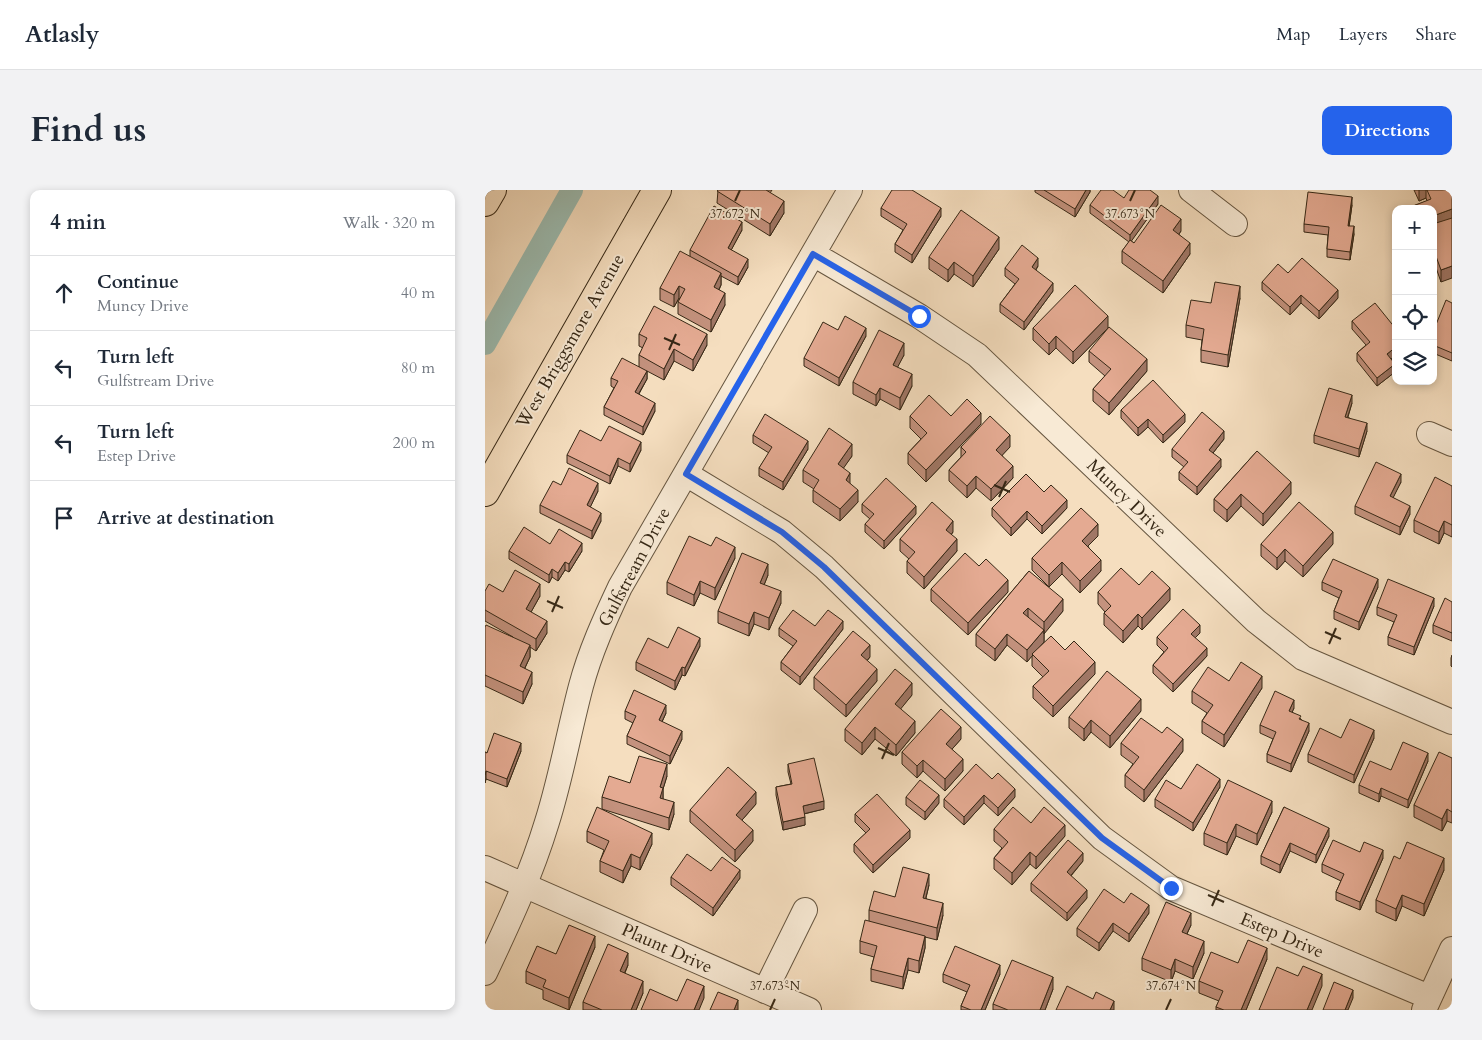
<!DOCTYPE html>
<meta charset="utf-8">
<style>
:root{--surface:#fff;--page:#f2f2f3;--text:#1f2937;--muted:#747a83;--line:#e0e1e3;--accent:#2563eb}
body{margin:0;font-family:Cardo,serif;background:var(--page);color:var(--text)}
.controls{position:absolute;right:15px;top:15px;display:grid;overflow:hidden;border-radius:10px;box-shadow:0 2px 8px #0003}
.controls button{width:45px;height:45px;display:grid;place-items:center;padding:0;border:0;border-bottom:1px solid var(--line);background:var(--surface);color:var(--text);font:25px sans-serif}
.stop{position:absolute;width:15px;height:15px;margin:-11px;border:4px solid #2563eb;border-radius:50%;background:#fff}
.stop.end{background:#2563eb;border-color:#fff;box-shadow:0 1px 5px #0008}
.list{margin:0;padding:0;list-style:none}
h2{display:flex;justify-content:space-between;align-items:center;height:65px;margin:0;padding:0 20px;font-size:21px}
h2 small{font-size:16px;font-weight:400;color:var(--muted)}
.list li{display:grid;grid-template-columns:32px 1fr auto;gap:15px;align-items:center;box-sizing:border-box;height:75px;padding:0 20px;border-top:1px solid var(--line)}
.list b{display:block;font-size:19px;white-space:nowrap}
.list p{margin:0;font-size:16px;white-space:nowrap;color:var(--muted)}
.list em{font-size:16px;font-style:normal;color:var(--muted)}
.icon{flex:none;width:28px;height:28px;fill:none;stroke:currentColor;stroke-width:2;stroke-linecap:round;stroke-linejoin:round}
.map{position:relative;flex:none;width:967px;height:820px;overflow:hidden;border-radius:10px}
header{display:flex;align-items:center;gap:30px;box-sizing:border-box;height:70px;padding:0 25px;background:var(--surface);border-bottom:1px solid var(--line)}
header strong{font-size:24px}
nav{display:flex;gap:28px;margin-inline-start:auto;font-size:18px}
.intro{display:flex;align-items:center;justify-content:space-between;box-sizing:border-box;height:120px;padding:0 30px}
h1{margin:0;font-size:35px}
.button{padding:12px 22px;border-radius:10px;background:var(--accent);color:#fff;font-size:18px;font-weight:700}
main{display:flex;gap:30px;padding:0 30px}
aside{flex:1;background:var(--surface);border-radius:10px;box-shadow:0 2px 8px #0003}
.map>svg:first-child{display:block}
.lines{fill:none;stroke-linecap:round;stroke-linejoin:round}
.canal{stroke:#9cbcb1;stroke-width:22}
.minor-casing{stroke:#665640;stroke-width:26}
.primary-casing{stroke:#362816;stroke-width:30}
.minor{stroke:#f8ead5;stroke-width:24}
.primary{stroke:#f5debf;stroke-width:28}
.wall{fill:#c4927e;stroke:#362816}
.shaded-wall{fill:#a07766;stroke:#362816}
.building{fill:#e4aa92;stroke:#362816}
.route{stroke:#2563eb;stroke-width:6}
.ticks{fill:none;stroke:#362816;stroke-width:2}
.labels{text-anchor:middle;stroke-width:4;stroke-linejoin:round;paint-order:stroke}
.street-label{font-size:18px;fill:#362816;stroke:#f8ead5}
.ticks-label{font-size:12px;text-anchor:middle;fill:#362816;stroke:#f8ead5;stroke-width:4;stroke-linejoin:round;paint-order:stroke}
</style>
<header>
<strong>Atlasly</strong>
<nav><a>Map</a><a>Layers</a><a>Share</a></nav>
</header>
<div class="intro"><h1>Find us</h1><a class="button">Directions</a></div>
<main>
<aside>
<h2>4 min<small>Walk · 320 m</small></h2>
<ul class="list">
<li><svg class="icon" aria-label="ahead" viewBox="0 0 24 24"><path d="M12 20V5M6 11l6-6 6 6"/></svg><div><b>Continue</b><p>Muncy Drive</p></div><em>40 m</em></li>
<li><svg class="icon" aria-label="left" viewBox="0 0 24 24"><path d="M17 20v-9H6M10 6l-5 5 5 5"/></svg><div><b>Turn left</b><p>Gulfstream Drive</p></div><em>80 m</em></li>
<li><svg class="icon" aria-label="left" viewBox="0 0 24 24"><path d="M17 20v-9H6M10 6l-5 5 5 5"/></svg><div><b>Turn left</b><p>Estep Drive</p></div><em>200 m</em></li>
<li><svg class="icon" aria-label="arrive" viewBox="0 0 24 24"><path d="M6 21V4h12l-3 4 3 4H6"/></svg><div><b>Arrive at destination</b></div></li>
</ul>
</aside>
<div class="map">
<svg width="967" height="820" viewBox="0 0 967 820">
<rect width="100%" height="100%" fill="#f5debf"/>
<filter id="stains"><feTurbulence type="fractalNoise" baseFrequency=".004" numOctaves="4"/><feColorMatrix values="0 0 0 0 .2 0 0 0 0 .09 0 0 0 0 .02 0 0 0 .5 -.17"/></filter>
<radialGradient id="worn" r=".72"><stop offset=".6" stop-color="#630" stop-opacity="0"/><stop offset="1" stop-color="#630" stop-opacity=".3"/></radialGradient>
<g class="lines">
<!-- canal -->
<path class="canal" d="M0 154 87 0"/>
<!-- minor casing -->
<g class="minor-casing">
<path id="minor" d="M706 0 750 34
M328 64 434 126 492 165 771 431 818 468 967 532
M944 244 967 254
M201 284 297 342 339 377 617 648 686 698 944 807
M0 678 324 820
M0 783C23 734 46 685 62 632 76 588 84 541 96 496 105 462 120 429 135 397L365 0
M280 801 320 720
M939 820 967 759"/>
</g>
<!-- primary casing -->
<g class="primary-casing">
<path id="primary" d="M0 12 7 0
M0 302 172 0"/>
</g>
<!-- minor -->
<use href="#minor" class="minor"/>
<!-- primary -->
<use href="#primary" class="primary"/>
</g>
<!-- wall -->
<path class="wall" d="M233 0H287L285 3 299 23 285 46 232 13Z
M550 0H605V2L590 27 550 2Z
M929 0H967L956 92 948 69V19H928V16L942 11 941 8 934 11Z
M639 8 673 14 646 51 649 53 696 41 694 44 705 64 678 103 637 73V61L644 52 605 23V15Z
M867 15 864 36 869 44 865 70 842 67V59L843 45 819 42V34Z
M396 18 456 26 427 73 410 62V54L418 40 396 26Z
M257 40 246 60 263 77 253 95 236 86V95L234 100 240 115 226 142 193 124V112L195 109 194 108 189 117 175 110V98L205 66V60Z
M514 59 488 97 469 84 463 92 444 79V67Z
M553 76 551 80 568 101 539 140 515 122V114L530 94 520 86V78Z
M803 83 853 108 834 129 816 113 805 125 777 100V92Z
M755 108 743 177 716 172V160L717 150 701 147V135L726 113Z
M967 113V171L948 163V142Z
M867 131 911 139V165L906 169 910 182 892 196 872 171V163L881 155 867 139Z
M548 138H623L588 174 571 158 564 165 548 150Z
M353 140 381 146 354 196 319 176V168Z
M154 144 222 155 208 181 189 171 179 190 162 181V189L154 204 170 221 158 245 119 225V217L129 198 126 196V188L154 177V165L158 158 154 156Z
M604 161 662 181 624 225 608 211V199L620 186 604 172Z
M419 165 412 177 427 196 415 220 395 209 391 216 368 204V192Z
M867 213 863 227 882 241 874 267 829 253V245Z
M636 220 700 232 678 253 663 237 653 246 636 228Z
M425 226H466L496 234 441 292 423 274V263L436 249 425 238Z
M268 245 323 259 298 300 274 286V278L284 263 268 253Z
M739 249 728 263 736 277 712 305 694 290V282L699 277 687 267V259Z
M116 251 156 260 145 282 133 276 125 294 82 273V265Z
M476 257H525L517 265 528 288 506 311 491 298 482 308 464 291V280L476 267Z
M772 261 806 304 778 336 756 316 742 332 729 321V309Z
M367 266 358 278 373 312 355 331 328 312V300L329 299 318 292V280Z
M916 292 908 307 925 324 915 345 870 324V316Z
M76 295 113 301 105 317 116 331 107 349 55 323V315Z
M967 296V347L959 343 954 354 929 342V330Z
M377 314 431 324 399 359 380 342V334L385 329 377 322Z
M507 318H582L557 344 542 329 526 346 507 326Z
M468 342 466 345 472 361 439 399 422 383V371L424 369 415 361V349Z
M613 346 603 356 616 381 595 403 577 384 564 397 547 380V368Z
M65 354 97 361 84 382 80 380 73 391 67 387 64 393 24 369V361Z
M776 354H848L818 387 800 371 792 380 776 366Z
M226 356 250 368 230 410 215 403 209 416 182 404V392Z
M544 381 578 421 559 443V452L553 459 580 460 610 484 568 527 548 508V496L558 487 547 476V465L542 472 522 455 510 471 491 456V444Z
M283 385 279 395 296 413 284 440 269 434 264 446 233 433V421Z
M837 392 893 397 874 440 849 429V421L854 408 837 400Z
M654 395 685 410 657 440 653 436 638 453 619 435V423L620 422 613 414V402Z
M446 399 523 402 483 445 446 411Z
M0 401 55 406 46 422 62 443 51 461 45 457V467L40 478 47 494 38 514 0 496V437L28 447 0 431Z
M967 412V451L948 443V435Z
M949 416 929 465 903 455V447L909 432 892 425V417Z
M330 436 358 439 315 495 296 480V472L308 456 294 446V438Z
M715 443 710 448 722 466 688 502 668 483V475L679 462 672 455V447Z
M215 456 200 486 197 485 190 500 151 480V472Z
M967 465V477L966 476V468Z
M385 467 382 471 392 491 361 527 329 499V487Z
M744 491 777 498 739 557 717 543V531L722 523 707 513V501Z
M427 505 415 519 430 543 411 566 390 549 377 565 360 551V539Z
M809 518 807 522 816 529 824 541 806 582 782 572V564L788 549 775 543V535Z
M140 521 181 523 177 532 197 549 185 574 142 554V546L148 533 140 529Z
M656 521 625 558 606 542 599 551 584 538V527Z
M856 548H889L869 593 823 572V564Z
M476 549 467 559 478 581 460 601 438 581 432 588 417 574V562Z
M636 553 698 561 659 612 640 597V585L648 574 636 565Z
M36 561 22 597 1 589 0 593V562L2 563Z
M967 568V633L962 631 957 641 929 627V615Z
M943 571 923 618 896 606 894 612 874 603V595L906 580Z
M303 574 339 619 319 624 320 635 298 640 291 605V597L306 594 303 582Z
M182 586 178 599V609L189 624 184 640 117 619V607L145 593Z
M507 589 530 607 513 626 499 613 479 635 459 617V609Z
M735 597 708 641 670 617V609L696 599Z
M421 607 454 613 440 630 421 615Z
M271 614 257 630 268 651 250 672 205 632V620Z
M799 617 844 646 831 673 805 661 795 683 776 674V666Z
M787 622 772 655 751 646 742 665 719 655V643Z
M370 624 425 648 388 683 369 662V654L381 643 370 632Z
M546 633 580 646 551 679 545 674 527 695 509 679V668L517 658 509 651V639Z
M102 641 167 654 155 680 146 676 138 693 115 682V671L119 660 102 652Z
M875 662 898 668 875 720 851 710V702L856 691 837 682V674Z
M915 669 959 680 939 726 917 716 911 731 891 722V710Z
M598 671 586 686 602 708 582 731 546 701V693Z
M226 681 255 688 228 726 186 695V687Z
M444 695 441 708 458 725 452 750 440 747V758L434 783 423 780 418 799 386 791V779L389 767 375 763V751L384 732V720L410 707Z
M639 713 664 723 644 752 628 741 614 761 592 746V738Z
M706 735 702 744 719 763 708 789 690 781 686 792 657 780V768Z
M110 757 84 820 58 809V800L41 793V781L71 764Z
M782 769 761 820H731V817L734 811 714 803V791L753 773Z
M143 775 140 783 158 803 151 820H98V812Z
M458 784H515L500 820H476V816L482 802 458 792Z
M568 799 560 820H508V814Z"/>
<!-- shaded-wall -->
<path class="shaded-wall" d="M601 0H605V2L590 27V19Z
M934 0H941V8L934 11Z
M673 6V14L645 53V45Z
M867 7V15L863 44V36Z
M299 11V23L285 46V34Z
M456 18V26L427 73V65Z
M967 19V30L948 38V26Z
M696 29V41L688 52V40Z
M257 32V40L243 66V58Z
M869 36V44L865 70V62Z
M514 47V59L488 97V86Z
M705 53V64L678 103V91Z
M553 68V76L547 85V77Z
M263 69V77L253 95V87Z
M469 72V84L463 92V80Z
M967 76V88L956 92V80Z
M236 83V95L229 109V97Z
M568 93V101L539 140V132Z
M194 96V108L189 117V105Z
M755 96V108L743 177V165Z
M853 100V108L834 129V121Z
M240 103V115L226 142V130Z
M816 105V113L805 125V117Z
M623 126V138L588 174V162Z
M381 138V146L354 196V188Z
M222 144V155L208 181V170Z
M571 146V158L564 165V154Z
M419 153V165L408 186V175Z
M911 157V165L902 172V164Z
M189 159V171L179 190V179Z
M662 169V181L624 225V213Z
M910 174V182L892 196V188Z
M162 181V189L150 210V202Z
M427 184V196L415 220V208Z
M395 198V209L391 216V205Z
M867 205V213L860 235V227Z
M170 213V221L158 245V237Z
M496 223V234L441 292V280Z
M700 224V232L678 253V245Z
M663 229V237L653 246V238Z
M882 233V241L874 267V259Z
M739 241V249L724 268V260Z
M525 245V257L511 272V260Z
M323 251V259L298 300V292Z
M156 252V260L145 282V274Z
M367 254V266L353 286V274Z
M133 268V276L125 294V286Z
M736 269V277L712 305V297Z
M528 276V288L506 311V299Z
M365 283V295L361 290Z
M916 284V292L905 314V306Z
M491 286V298L482 308V296Z
M806 292V304L778 336V324Z
M113 293V301L102 324V315Z
M373 300V312L355 331V319Z
M756 304V316L742 332V320Z
M582 310V318L557 344V336Z
M431 316V324L399 359V351Z
M925 316V324L915 345V337Z
M542 321V329L526 346V338Z
M116 323V331L107 349V341Z
M468 331V342L461 351V340Z
M959 331V343L954 354V342Z
M613 334V346L597 362V351Z
M848 342V354L818 387V376Z
M472 349V361L439 399V387Z
M97 353V361L84 382V374Z
M250 357V368L230 410V398Z
M800 359V371L792 380V368Z
M616 370V381L595 403V391Z
M80 372V380L73 391V383Z
M577 372V384L564 397V385Z
M283 374V385L275 405V393Z
M67 379V387L64 393V385Z
M893 389V397L874 440V432Z
M523 390V402L483 445V433Z
M215 391V403L209 416V405Z
M55 394V406L41 431V419Z
M685 398V410L657 440V428Z
M296 401V413L284 440V428Z
M949 408V416L929 465V457Z
M578 409V421L559 444V432Z
M543 418V430L538 423Z
M269 422V434L264 446V434Z
M653 424V436L638 453V441Z
M62 431V443L51 461V449Z
M358 431V439L315 495V487Z
M715 435V443L706 452V444Z
M559 440V452L542 472V460Z
M522 444V455L510 471V459Z
M215 448V456L200 486V478Z
M45 455V467L35 488V476Z
M385 455V467L376 477V465Z
M722 458V466L688 502V494Z
M610 472V484L568 527V516Z
M197 477V485L190 500V491Z
M392 479V491L361 527V515Z
M47 482V494L38 514V502Z
M777 486V498L739 557V545Z
M427 493V505L410 526V514Z
M656 509V521L625 558V546Z
M809 510V518L804 529V521Z
M181 515V523L174 538V530Z
M606 530V542L599 551V539Z
M430 531V543L411 566V555Z
M824 533V541L806 582V574Z
M390 537V549L377 565V553Z
M476 537V549L461 566V554Z
M889 540V548L869 593V585Z
M197 541V549L185 574V566Z
M698 549V561L659 612V600Z
M36 553V561L22 597V589Z
M943 563V571L923 618V610Z
M478 569V581L460 601V589Z
M438 570V581L432 588V576Z
M182 574V586L178 599V610L175 619V597Z
M1 581V589L0 593V585Z
M735 589V597L708 641V633Z
M896 598V606L894 612V604Z
M530 599V607L513 626V618Z
M271 602V614L251 637V625Z
M454 605V613L440 630V622Z
M499 605V613L479 635V627Z
M339 611V619L318 624V616Z
M787 611V622L772 655V644Z
M189 612V624L184 640V628Z
M962 619V631L957 641V629Z
M320 627V635L298 640V632Z
M751 634V646L742 665V653Z
M580 635V646L551 679V667Z
M844 638V646L831 673V665Z
M268 640V651L250 672V660Z
M425 640V648L388 683V675Z
M167 643V654L155 680V668Z
M805 653V661L795 683V675Z
M898 660V668L875 720V712Z
M545 662V674L527 695V683Z
M598 663V671L582 690V682Z
M146 664V676L138 693V681Z
M959 668V680L939 726V714Z
M255 680V688L228 726V718Z
M444 684V695L438 719V708Z
M602 700V708L582 731V723Z
M917 705V716L911 731V719Z
M458 713V725L452 750V738Z
M664 715V723L644 752V744Z
M706 723V735L697 754V742Z
M628 733V741L614 761V753Z
M110 746V757L84 820V808Z
M440 746V758L434 783V771Z
M719 751V763L708 789V777Z
M782 758V769L761 820H756Z
M143 763V775L135 793V781Z
M423 768V780L418 799V787Z
M690 769V781L686 792V780Z
M515 775V784L500 820H496Z
M837 784V796L827 820H822Z
M568 787V799L560 820H555Z
M158 791V803L151 820H146Z
M219 796V808L214 820H209Z
M868 800V808L863 820H860Z
M253 810V820H249Z
M629 811V820H625Z"/>
<!-- building -->
<path class="building" d="M233 0H281L299 11 285 34 232 1Z
M407 0H427L456 18 427 65 410 54 422 34 396 18Z
M559 0H601L590 19Z
M616 0H628L639 8 644 0H665L673 6 645 45 605 15Z
M942 0H967V19L948 26V19H930L928 16 946 9Z
M823 2 867 7 863 36H869L865 62 842 59 844 37 819 34Z
M676 15 696 29 688 40 705 53 678 91 637 61 645 50 649 53Z
M229 16 257 32 243 58 263 69 253 87 205 60Z
M476 20 514 47 488 86 469 72 463 80 444 67Z
M967 28V76L956 80 948 58V34Z
M537 55 553 68 547 77 568 93 539 132 515 114 534 89 520 78Z
M195 61 236 83 229 97 240 103 226 130 193 112 200 99 194 96 189 105 175 98Z
M817 68 853 100 834 121 816 105 805 117 777 92 793 74 803 83Z
M730 92 755 96 743 165 716 160 719 139 701 135 706 110 726 113Z
M590 95 623 126 588 162 571 146 564 154 548 138Z
M961 110 967 113V163L948 155V142Z
M890 113 911 139V157L902 164 910 174 892 188 872 163 885 152 867 131Z
M169 116 222 144 208 170 189 159 179 179 154 165 162 148 154 144Z
M360 126 381 138 354 188 319 168 338 132 353 140Z
M624 137 662 169 624 213 608 199 626 179 604 161Z
M394 140 419 153 408 175 427 184 415 208 395 198 391 205 368 192Z
M137 168 162 181 150 202 170 213 158 237 119 217 133 191 126 188Z
M668 190 700 224 678 245 663 229 653 238 636 220Z
M844 198 867 205 860 227 882 233 874 259 829 245Z
M444 205 466 226 482 209 496 223 441 280 423 263 442 243 425 226Z
M717 222 739 241 724 260 736 269 712 297 694 282 703 272 687 259Z
M280 224 323 251 298 292 274 278 287 257 268 245Z
M505 226 525 245 511 260 528 276 506 299 491 286 482 296 464 280 481 262 476 257Z
M124 236 156 252 145 274 133 268 125 286 82 265 95 240 116 251Z
M344 238 367 254 353 274 365 283 361 290 373 300 355 319 328 300 334 290 318 280Z
M772 261 806 292 778 324 756 304 742 320 729 309Z
M891 272 916 284 905 306 925 316 915 337 870 316Z
M84 278 113 293 102 315 116 323 107 341 55 315 68 291 76 295Z
M541 284 559 302 566 295 582 310 557 336 542 321 526 338 507 318Z
M950 287 967 296V335L959 331 954 342 929 330Z
M401 288 431 316 399 351 380 334 389 324 377 314Z
M447 312 468 331 461 340 472 349 439 387 422 371 430 362 415 349Z
M814 312 848 342 818 376 800 359 792 368 776 354Z
M596 318 613 334 597 351 616 370 595 391 577 372 564 385 547 368Z
M39 337 65 354 74 339 97 353 84 374 80 372 73 383 67 379 64 385 24 361Z
M204 346 226 356 231 347 250 357 230 398 215 391 209 405 182 392Z
M257 363 283 374 275 393 296 401 284 428 269 422 264 434 233 421Z
M480 363 494 376 501 369 523 390 483 433 446 399Z
M848 369 893 389 874 432 849 421 857 401 837 392Z
M636 378 654 395 667 381 685 398 657 428 653 424 638 441 619 423 626 416 613 402Z
M30 380 55 394 41 419 62 431 51 449 0 420V401L4 394 18 402Z
M544 381 578 409 559 432 543 418 538 423 559 440 542 460 522 444 510 459 491 444Z
M903 389 949 408 929 457 903 447 912 425 892 417Z
M960 408 967 412V443L948 435Z
M698 419 715 435 706 444 722 458 688 494 668 475 683 458 672 447Z
M308 420 330 436 343 420 358 431 315 487 296 472 312 451 294 438Z
M1 435 45 455 35 476 47 482 38 502 0 485V437Z
M193 437 215 448 200 478 197 477 190 491 151 472 163 448 183 458Z
M368 441 385 455 376 465 392 479 361 515 329 487Z
M566 446 580 460 589 451 610 472 568 516 548 496 564 481 547 464Z
M756 472 777 486 739 545 717 531 728 515 707 501 723 477 744 491Z
M410 479 427 493 410 514 430 531 411 555 390 537 377 553 360 539Z
M622 481 656 509 625 546 606 530 599 539 584 527Z
M149 500 181 515 174 530 197 541 185 566 142 546 151 526 140 521Z
M790 501 809 510 804 521 816 526 814 529 824 533 806 574 782 564 791 542 775 535Z
M456 519 476 537 461 554 478 569 460 589 438 570 432 576 417 562Z
M656 528 677 543 682 537 698 549 659 600 640 585 654 567 636 553Z
M865 529 889 540 869 585 823 564 835 538 856 548Z
M9 543 36 553 22 589 1 581 0 585V562L2 563Z
M918 552 943 563 923 610 896 598 894 604 874 595 885 571 906 580Z
M954 562 967 568V622L962 619 957 629 929 615Z
M154 566 182 574 175 597 178 598 175 608 189 612 184 628 117 607 124 586 145 593Z
M329 568 339 611 318 616 320 627 298 632 291 597 307 594 303 574Z
M491 574 507 589 513 583 530 599 513 618 499 605 479 627 459 609Z
M712 574 735 589 708 633 670 609 681 590 696 599Z
M243 577 271 602 251 625 268 640 250 660 205 620Z
M435 590 454 605 440 622 421 607Z
M743 590 787 611 772 644 751 634 742 653 719 643Z
M392 604 425 640 388 675 369 654 385 639 370 624Z
M112 617 167 643 155 668 146 664 138 681 115 671 124 651 102 641Z
M528 617 546 633 559 617 580 635 551 667 545 662 527 683 509 668 523 652 509 639Z
M799 617 844 638 831 665 805 653 795 675 776 666Z
M583 650 598 663 582 682 602 700 582 723 546 693Z
M848 650 875 662 879 652 898 660 875 712 851 702 859 684 837 674Z
M922 652 959 668 939 714 917 705 911 719 891 710 909 666 915 669Z
M202 664 226 681 237 667 255 680 228 718 186 687Z
M418 677 444 684 438 708 458 713 452 738 384 720 389 701 410 707Z
M619 699 639 713 646 703 664 715 644 744 628 733 614 753 592 738Z
M681 712 706 723 697 742 719 751 708 777 690 769 686 780 657 768Z
M380 730 440 746 434 771 423 768 418 787 386 779 392 756 375 751Z
M84 735 110 746 84 808 58 797 61 790 41 781 52 756 71 764Z
M763 750 782 758 756 820H739L731 817 738 801 714 791 726 762 753 773Z
M123 754 143 763 135 781 158 791 146 820H117L98 812Z
M470 756 515 775 496 820H486L476 816 485 795 458 784Z
M527 770 568 787 555 820H523L508 814Z
M818 776 837 784 822 820H774L792 777 813 786Z
M202 789 219 796 209 820H156L165 799 192 811Z
M849 792 868 800 860 820H838Z
M582 796 608 809 611 802 629 811 625 820H571Z
M233 802 253 810 249 820H225Z"/>
<g class="lines">
<!-- route -->
<path class="route" d="M434 126 328 64 201 284 297 342 339 377 617 648 686 698"/>
</g>
<!-- ticks -->
<path class="ticks" d="M250 11 255 0M645 11 650 0M179 148 195 155M184 160 191 144M509 295 525 302M514 307 521 291M62 411 78 418M67 422 74 406M840 442 856 449M844 454 851 438M393 558 409 565M397 569 404 553M723 705 739 712M727 716 734 700M285 820 290 809M681 820 686 809"/>
<g class="labels">
<!-- street labels -->
<g class="street-label">
<text transform="translate(85 151) rotate(-60)" y="6">West Briggsmore Avenue</text>
<text transform="translate(642 308) rotate(44)" y="6">Muncy Drive</text>
<text transform="translate(149 377) rotate(-62)" y="6">Gulfstream Drive</text>
<text transform="translate(797 745) rotate(23)" y="6">Estep Drive</text>
<text transform="translate(182 758) rotate(24)" y="6">Plaunt Drive</text>
</g>
</g>
<g class="ticks-label">
<text x="645" y="28">37.673°N</text>
<text x="250" y="28">37.672°N</text>
<text x="290" y="800">37.673°N</text>
<text x="686" y="800">37.674°N</text>
</g>
<rect width="100%" height="100%" filter="url(#stains)"/>
<rect width="100%" height="100%" fill="url(#worn)"/>
</svg>
<div class="controls">
<button>+</button>
<button>−</button>
<button><svg class="icon" aria-label="locate" viewBox="0 0 24 24"><circle cx="12" cy="12" r="6"/><path d="M12 2v4M12 18v4M2 12h4M18 12h4"/></svg></button>
<button><svg class="icon" aria-label="layers" viewBox="0 0 24 24"><path d="M12 4l9 5-9 5-9-5zM3 14l9 5 9-5"/></svg></button>
</div>
<div class="stop" style="left:434px;top:126px"></div>
<div class="stop end" style="left:686px;top:698px"></div>
</div>
</main>
